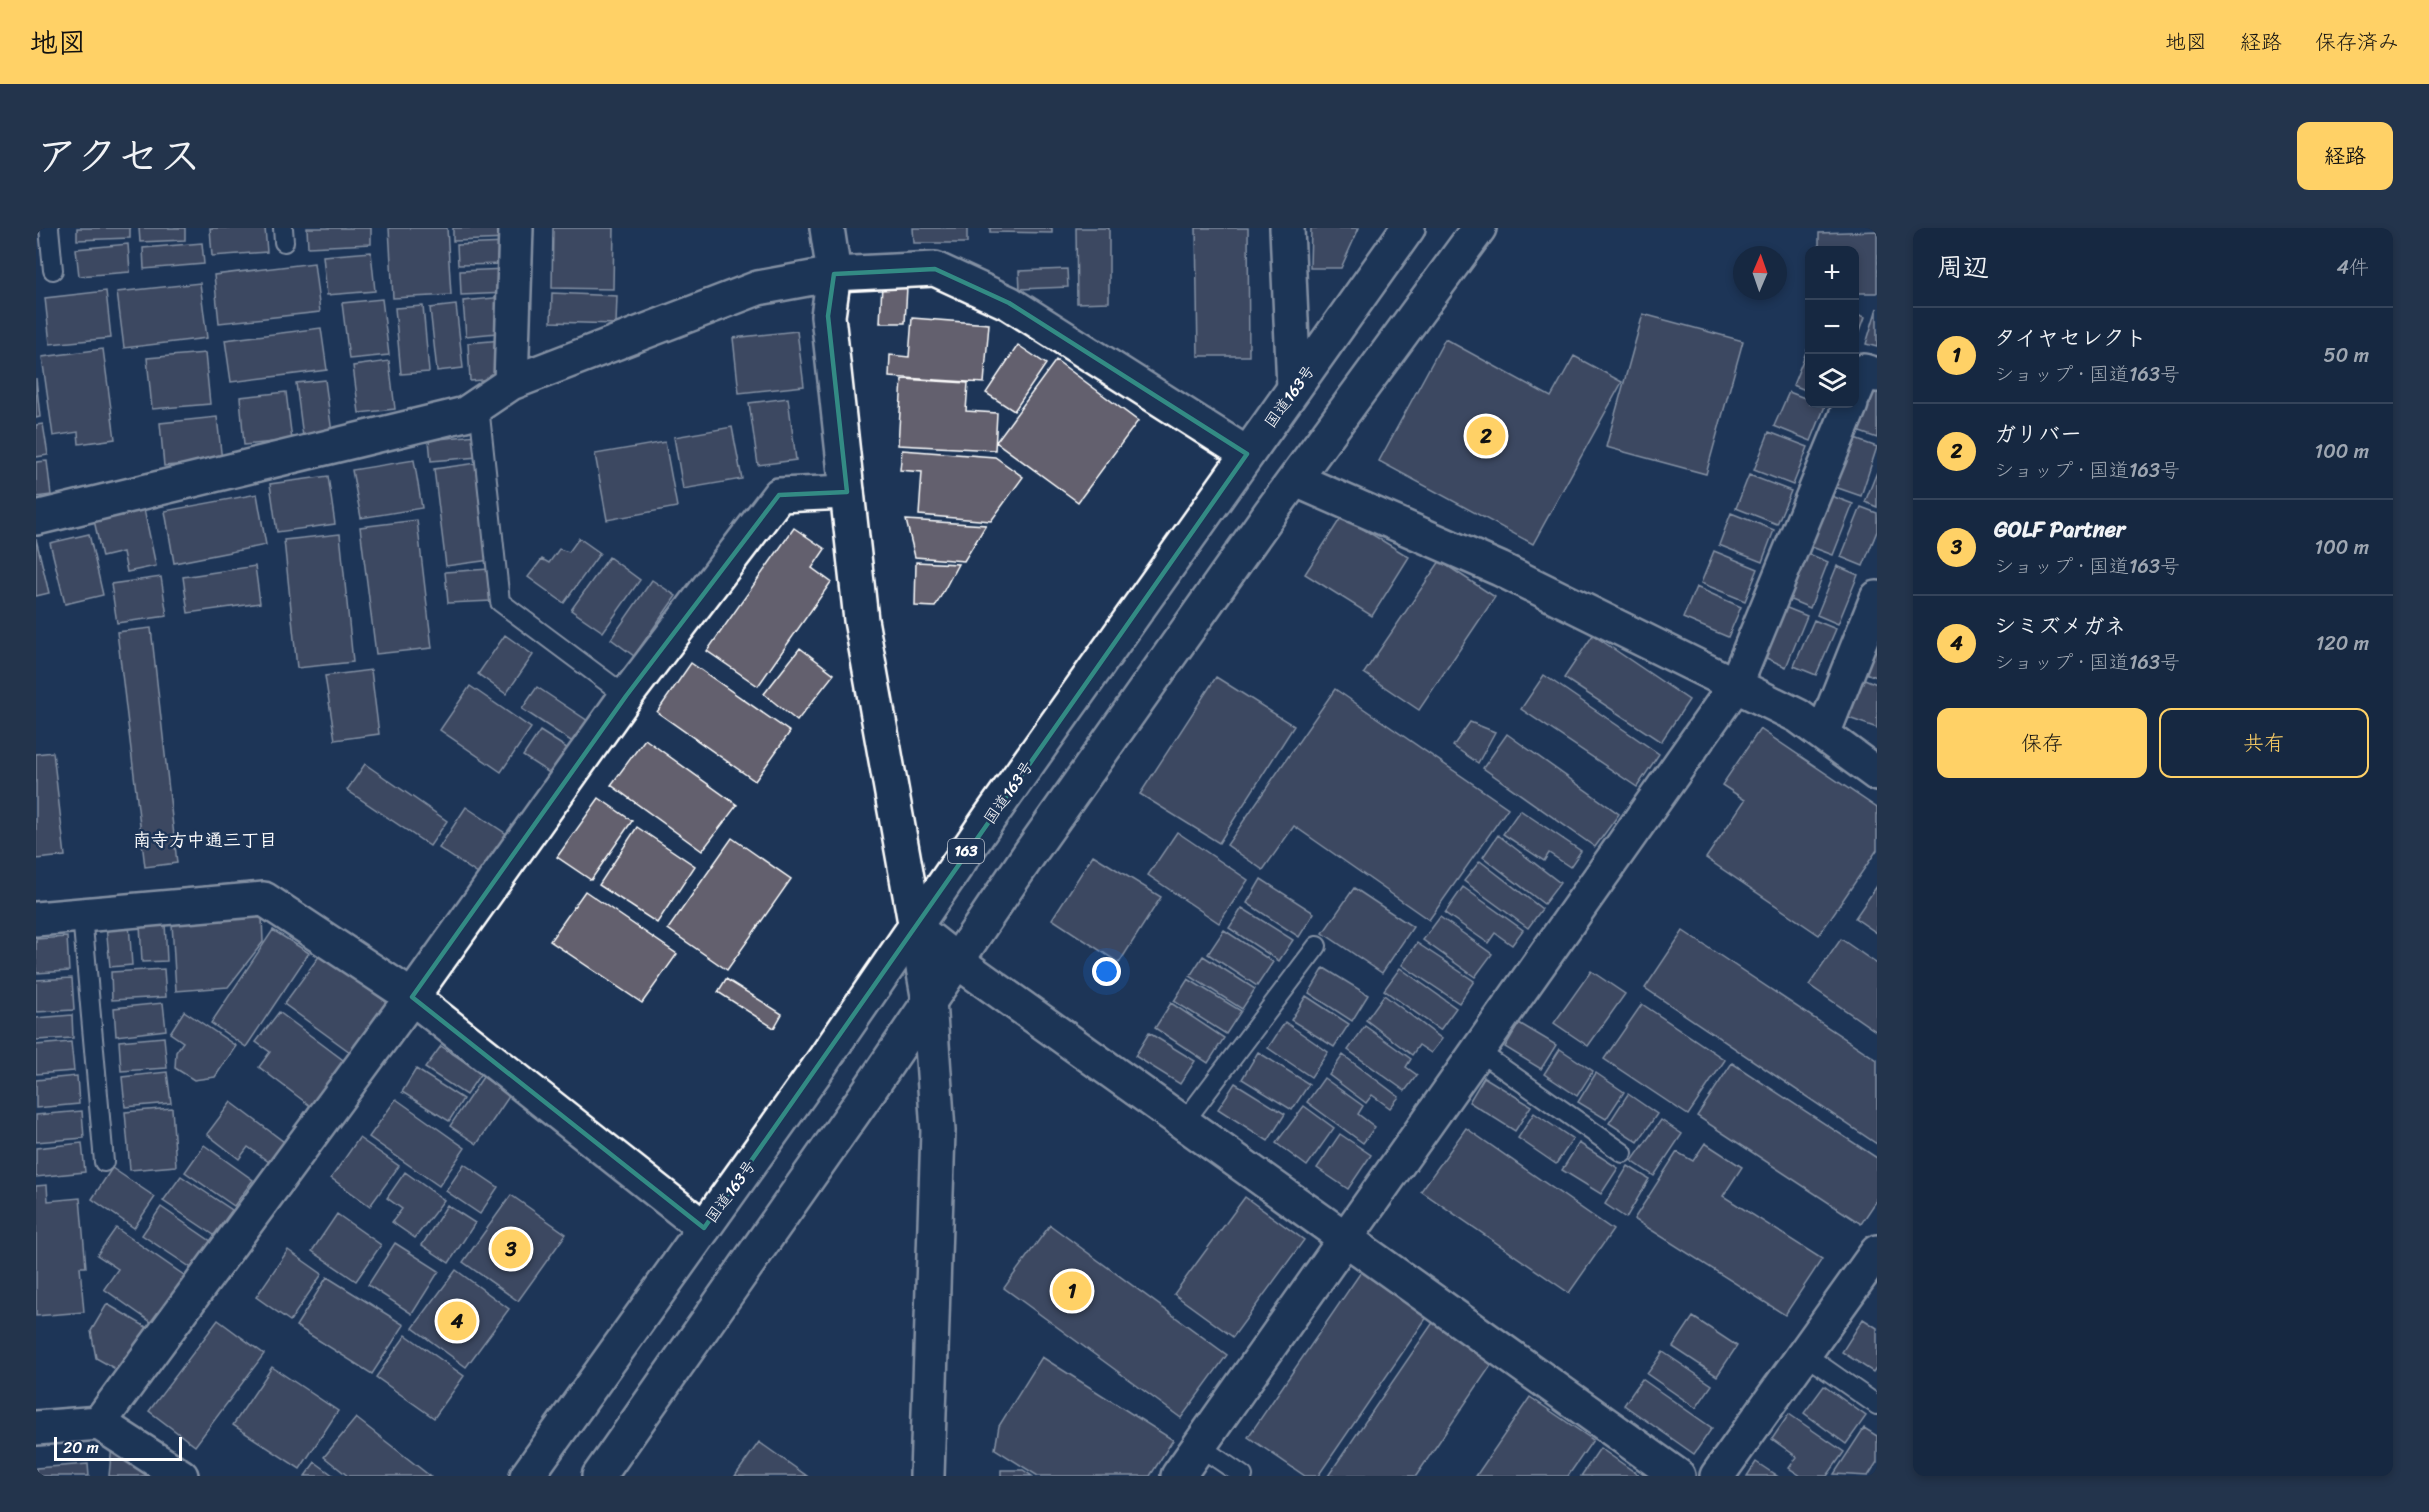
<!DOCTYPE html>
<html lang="ja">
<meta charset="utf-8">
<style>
:root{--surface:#162841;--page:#23344c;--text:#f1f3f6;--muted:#9ea6b1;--line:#35445a;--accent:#ffd166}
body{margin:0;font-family:Sriracha,"Klee One",sans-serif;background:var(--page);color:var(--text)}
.controls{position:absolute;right:18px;top:18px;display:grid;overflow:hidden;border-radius:12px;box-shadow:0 3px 9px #0003}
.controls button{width:54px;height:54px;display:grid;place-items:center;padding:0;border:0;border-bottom:2px solid var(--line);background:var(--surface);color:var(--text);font:30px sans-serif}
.compass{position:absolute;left:1697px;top:18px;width:54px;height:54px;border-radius:50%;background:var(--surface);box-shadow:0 3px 9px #0003;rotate:2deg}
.scale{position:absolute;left:18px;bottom:15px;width:128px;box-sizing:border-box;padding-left:6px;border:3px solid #fff;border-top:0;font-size:16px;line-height:21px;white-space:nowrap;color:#fff;-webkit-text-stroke:4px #1d3557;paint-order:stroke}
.you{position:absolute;left:1071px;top:744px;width:21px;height:21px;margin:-15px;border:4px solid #fff;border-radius:50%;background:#1a73e8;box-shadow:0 0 0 9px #1a73e833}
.badge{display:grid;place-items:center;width:39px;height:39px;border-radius:50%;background:var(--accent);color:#111;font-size:20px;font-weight:700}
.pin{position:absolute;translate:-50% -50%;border:3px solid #fff;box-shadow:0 2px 6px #0006}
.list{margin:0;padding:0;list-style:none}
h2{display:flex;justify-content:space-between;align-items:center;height:78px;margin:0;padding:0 24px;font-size:26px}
h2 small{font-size:20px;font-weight:400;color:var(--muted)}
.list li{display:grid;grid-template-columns:39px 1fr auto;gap:18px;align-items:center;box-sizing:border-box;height:96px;padding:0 24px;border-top:2px solid var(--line)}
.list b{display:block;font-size:22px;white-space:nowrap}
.list p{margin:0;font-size:20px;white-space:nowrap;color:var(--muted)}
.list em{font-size:20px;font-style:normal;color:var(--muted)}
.actions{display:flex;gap:12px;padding:18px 24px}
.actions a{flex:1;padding:14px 0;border:2px solid var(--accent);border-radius:12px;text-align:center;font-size:21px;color:var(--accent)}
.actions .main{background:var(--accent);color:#111}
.icon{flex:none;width:33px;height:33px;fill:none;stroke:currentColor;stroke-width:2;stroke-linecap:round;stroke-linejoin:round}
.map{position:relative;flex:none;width:1841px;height:1248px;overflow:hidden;border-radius:12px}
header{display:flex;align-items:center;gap:36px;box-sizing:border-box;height:84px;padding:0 30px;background:var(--accent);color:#111}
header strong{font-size:28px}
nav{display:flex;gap:33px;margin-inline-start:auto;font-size:21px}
.intro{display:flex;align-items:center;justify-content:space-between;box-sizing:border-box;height:144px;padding:0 36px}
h1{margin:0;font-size:42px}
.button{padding:15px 27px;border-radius:12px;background:var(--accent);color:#111;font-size:21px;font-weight:700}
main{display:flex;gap:36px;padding:0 36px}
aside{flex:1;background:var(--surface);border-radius:12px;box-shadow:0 3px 9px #0003}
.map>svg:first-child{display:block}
.building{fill:#63606e;stroke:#fff;stroke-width:1.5}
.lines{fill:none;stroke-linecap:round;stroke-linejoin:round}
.lane-casing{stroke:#fff;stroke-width:22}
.street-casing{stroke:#fff;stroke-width:38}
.secondary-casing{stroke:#fff;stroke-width:38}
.highway-casing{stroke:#fff;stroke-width:38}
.lane{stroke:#1d3557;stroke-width:18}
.street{stroke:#1d3557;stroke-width:33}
.secondary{stroke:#1d3557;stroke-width:33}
.highway{stroke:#1d3557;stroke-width:33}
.marked{fill:none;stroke:#338b84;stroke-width:4.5;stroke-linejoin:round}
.labels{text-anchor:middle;stroke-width:5;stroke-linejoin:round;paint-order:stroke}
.shield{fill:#1d3557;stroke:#bbc2cd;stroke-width:1.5}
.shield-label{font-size:15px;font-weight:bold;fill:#fff}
.street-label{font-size:16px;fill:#fff;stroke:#1d3557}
.neighbourhood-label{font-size:18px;font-weight:bold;fill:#fff;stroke:#1d3557}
</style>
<header>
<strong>地図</strong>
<nav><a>地図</a><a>経路</a><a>保存済み</a></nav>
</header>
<div class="intro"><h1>アクセス</h1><a class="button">経路</a></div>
<main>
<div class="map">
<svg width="1841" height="1248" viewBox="0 0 1841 1248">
<rect width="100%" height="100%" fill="#1d3557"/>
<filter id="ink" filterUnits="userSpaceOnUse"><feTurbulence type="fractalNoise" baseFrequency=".0167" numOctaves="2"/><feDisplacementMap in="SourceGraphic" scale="12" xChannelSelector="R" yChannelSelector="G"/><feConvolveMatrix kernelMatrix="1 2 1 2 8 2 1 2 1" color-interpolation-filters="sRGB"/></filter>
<g filter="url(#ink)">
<!-- building -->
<path class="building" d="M41 0H94V10L41 12Z
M103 0H149V12L104 14Z
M174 0H229L231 24 176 28Z
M271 0H335V16L272 19Z
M353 0H411L415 67 357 70Z
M417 0H472L473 11 417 13Z
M517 0H578L577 61 516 60Z
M877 0H931V15H878Z
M954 0H1016V5L954 4Z
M1040 0H1073V74L1041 75Z
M1160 0H1212L1213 128H1162Z
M1275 0H1323L1305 40H1274Z
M1841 3V65H1818V22H1783V5Z
M166 15 168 36 108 41 107 20Z
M471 15V36L422 37 421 17Z
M92 16 94 44 43 48 40 21Z
M335 24 339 63 291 67 287 28Z
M278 35 284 84 183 95 178 47Z
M470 41 471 65 425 67 424 43Z
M1031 41 1032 59 984 61 983 43Z
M164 55 171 110 88 120 81 64Z
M846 57 871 59 869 95H844Z
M70 63 75 110 14 116 9 70Z
M516 65 581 68 580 96 515 94Z
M468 69 471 104 430 108 427 73Z
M346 71 353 127 313 131 306 75Z
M420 77 427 140 401 143 394 80Z
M387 78 393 144 365 146 359 80Z
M1841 80V119L1830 116Z
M1818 85 1829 89 1818 119Z
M1607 86 1707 113 1670 246 1570 219Z
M876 90 953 96 948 155 853 149 854 127 873 129Z
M285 100 291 142 195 154 189 112Z
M761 103 768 158 703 165 697 110Z
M1409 111 1515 169 1538 128 1586 154 1497 316 1343 233Z
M466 112 469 150 434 153 432 115Z
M982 117 1010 136 978 183 950 165Z
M67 121 79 211 43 216 42 204 17 208 6 129Z
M1771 122 1774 123V164L1757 157Z
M169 125 174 176 116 181 111 130Z
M1020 132 1102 193 1042 274 960 214Z
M353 133 359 181 323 185 317 138Z
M0 150 4 189 0 190Z
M866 151 932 155 930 183 961 185 959 222 862 217Z
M289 152 296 205 267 209 260 155Z
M1836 156 1841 158V210L1821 203Z
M250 164 256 212 208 217 204 169Z
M1753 164 1774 172V176L1789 178 1775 213 1738 198Z
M752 170 760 232 722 237 713 175Z
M181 189 186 233 128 238 124 195Z
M7 196 12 227 0 229V197Z
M696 199 706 251 647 261 638 209Z
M1733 204 1772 219 1757 257 1718 242Z
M440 207 442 229 395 233 393 212Z
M1816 210 1841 219 1825 268 1799 259Z
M629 214 641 279 571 292 559 226Z
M866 222 959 229 987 249 955 293 883 287 886 244 864 242Z
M378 232 386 280 325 290 316 242Z
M11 233 15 267 0 269V234Z
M441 235 454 332 410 338 398 241Z
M1841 244V279L1829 274Z
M1713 247 1755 263 1741 296 1700 280Z
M292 248 299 296 241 304 234 256Z
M221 266 230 317 138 335 129 283Z
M1793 267 1817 276 1797 327 1773 318Z
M1825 279 1841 285V303L1827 338 1805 329Z
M108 281 120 338 91 344 87 324 66 329 58 292Z
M1695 285 1738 302 1726 334 1683 317Z
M1306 288 1373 329 1336 388 1269 346Z
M381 292 396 420 340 426 324 299Z
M870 292 950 297 928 333 879 329Z
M758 300 789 321 776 340 795 354 722 458 671 423Z
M53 306 67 367 29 376 14 315Z
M304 306 317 434 261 440 248 312Z
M543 310 564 325 528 375 492 349 506 331 513 335 523 321 533 324Z
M0 311 13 365 0 368Z
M1678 323 1722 341 1709 373 1665 355Z
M1768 324 1792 334 1774 380 1750 370Z
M573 329 604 352 567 404 535 382Z
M1404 333 1459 369 1383 482 1328 445Z
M880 334 922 336 899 379 879 378Z
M219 338 224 375 152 385 147 349Z
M1801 338 1822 347 1802 396 1781 387Z
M453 341 456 373 412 375 409 344Z
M125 349 131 388 81 395 75 356Z
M616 352 640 368 598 428 575 411Z
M1660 359 1705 379 1692 409 1647 390Z
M1746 378 1771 388 1750 439 1726 428Z
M1778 392 1800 401 1780 447 1758 438Z
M115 400 141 635 109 639 81 404Z
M469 407 497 427 470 466 442 446Z
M1557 407 1653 472 1625 514 1528 450Z
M1841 411V449L1826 444Z
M764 420 798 446 761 493 728 466Z
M655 435 754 504 719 553 621 484Z
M335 442 343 506 299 512 289 448Z
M1508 447 1623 526 1601 559 1485 481Z
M1821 448 1841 456V500L1807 488Z
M1180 449 1258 498 1183 615 1104 566Z
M434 458 495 500 465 544 404 502Z
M501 459 555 495 541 517 486 481Z
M1299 461 1472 580 1393 692 1258 598 1227 642 1191 617Z
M1434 494 1459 504 1442 535 1417 518Z
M1724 501 1841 580V622L1783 707 1670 630 1709 572 1686 557Z
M504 503 534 522 518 548 487 528Z
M1471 506 1583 586 1559 619 1447 540Z
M609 511 701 577 666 623 575 557Z
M17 524 29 628 0 631V526Z
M329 536 411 593 394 618 311 562Z
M563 570 596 593 555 652 521 629Z
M430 579 472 607 445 648 403 620Z
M1484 582 1545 623 1534 639 1513 625 1508 633 1467 606Z
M601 599 659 638 621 695 563 657Z
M1141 604 1212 652 1183 695 1112 647Z
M1462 607 1524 655 1508 676 1447 629Z
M696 610 755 651 691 742 632 701Z
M1057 627 1125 669 1083 735 1016 691Z
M1444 633 1506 681 1492 700 1428 653Z
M1225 651 1278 685 1263 709 1211 675Z
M1841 658V705L1819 690Z
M1427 659 1487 702 1476 717 1459 705 1452 715 1409 685Z
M1318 660 1377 699 1346 745 1287 705Z
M549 663 641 726 606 775 514 713Z
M1206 680 1257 712 1243 733 1193 700Z
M226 689 227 714 192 759 140 763 136 695Z
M1404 689 1456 726 1439 749 1387 712Z
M129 695 131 733 106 734 104 696Z
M93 696 96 737 74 739 70 698Z
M237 702 273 725 210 819 175 795Z
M1188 702 1237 734 1221 758 1172 726Z
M1647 703 1841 832V916L1609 760Z
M31 709 33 743 0 745V711Z
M1805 711 1841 736V804L1773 757Z
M1381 715 1438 753 1423 775 1366 737Z
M284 727 350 774 314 824 248 776Z
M1167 728 1219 761 1206 781 1154 748Z
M1288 740 1332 767 1316 793 1273 765Z
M1364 740 1420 780 1404 802 1348 762Z
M128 741 130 769 76 772 75 744Z
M1555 743 1589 766 1552 818 1518 795Z
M36 750 38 782 0 784V752Z
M690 751 746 786 738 800 682 764Z
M1152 751 1205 783 1190 806 1138 773Z
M1348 767 1406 811 1395 825 1383 817 1376 827 1330 792Z
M1270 768 1313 796 1298 819 1255 792Z
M127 775 130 802 80 808 78 780Z
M1135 775 1188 810 1172 835 1119 800Z
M1606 776 1689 832 1652 887 1568 831Z
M148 783 200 818 179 849 158 852 139 840 140 824 147 814 134 805Z
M243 784 311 835 277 880 223 839 234 824 220 814Z
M36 787 37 810 0 812V790Z
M1249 794 1292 824 1275 849 1232 820Z
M1483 795 1520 817 1505 841 1469 819Z
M1329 798 1375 831 1370 839 1381 847 1369 863 1312 822Z
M1113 805 1159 833 1144 856 1099 828Z
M128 809 131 840 85 843 83 813Z
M35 814 38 843 0 846V817Z
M405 818 445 845 430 867 389 840Z
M1524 821 1557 843 1541 868 1508 846Z
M1222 824 1273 856 1256 882 1206 851Z
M1307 827 1363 869 1354 880 1336 867 1330 875 1293 847Z
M1696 835 1841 930V972L1825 996 1661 888Z
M380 841 427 871 413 893 366 864Z
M131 844 135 875 89 879 86 849Z
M1560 845 1588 864 1570 891 1542 874Z
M41 848 43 876 0 880V852Z
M447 849 474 867 441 916 414 898Z
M1448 849 1495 878 1479 903 1433 874Z
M1288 850 1327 878 1322 886 1339 899 1327 915 1271 874Z
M1199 855 1249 886 1232 913 1182 881Z
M1592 866 1621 886 1602 914 1573 895Z
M360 871 429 920 403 958 333 909Z
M195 874 248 914 233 934 212 919 203 931 171 906Z
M1268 878 1298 900 1271 938 1240 915Z
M136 880 140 938 94 942 89 884Z
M46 883 48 910 0 914V887Z
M1498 885 1537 911 1520 936 1482 910Z
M1625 892 1646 906 1618 948 1596 933Z
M1430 900 1577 1002 1533 1065 1385 963Z
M1304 906 1335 927 1312 961 1281 940Z
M323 910 363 938 334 978 295 950Z
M46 915 49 944 0 949V920Z
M1543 915 1582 940 1565 966 1526 942Z
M1669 915 1706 939 1687 968 1786 1031 1749 1087 1598 991 1641 924 1657 933Z
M168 917 217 952 198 978 149 944Z
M428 936 462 959 444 986 410 963Z
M1592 938 1613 951 1590 990 1569 976Z
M76 940 119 969 98 1000 56 971Z
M369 944 408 972 379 1010 356 994 366 981 351 970Z
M145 948 196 982 178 1007 127 973Z
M11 957 12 973 44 970 50 1039H44L48 1084 0 1088V958Z
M475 967 530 1006 482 1073 427 1034Z
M1209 969 1268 1012 1197 1109 1138 1066Z
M411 977 439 995 413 1035 386 1017Z
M125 979 176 1014 157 1041 106 1007Z
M301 986 345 1017 320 1053 276 1023Z
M1014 997 1191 1127 1145 1190 968 1060Z
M80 1000 155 1052 122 1099 68 1061 82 1041 61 1027Z
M359 1015 403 1043 376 1086 332 1057Z
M252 1022 286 1046 254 1093 220 1069Z
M420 1042 473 1081 430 1139 377 1100Z
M1325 1044 1391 1089 1282 1248H1269L1212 1209Z
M291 1049 368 1097 336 1146 260 1098Z
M71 1076 117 1103 92 1148 60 1130 55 1103Z
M1657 1089 1701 1118 1681 1148 1637 1119Z
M1827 1091 1841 1100V1138L1837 1144 1806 1124Z
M182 1092 228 1126 159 1218 113 1183Z
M1398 1093 1458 1133 1380 1248H1292Z
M370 1107 428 1148 398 1190 340 1149Z
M1627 1124 1676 1157 1660 1180 1611 1146Z
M1006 1129 1137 1212 1114 1248H1002L959 1221 963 1198Z
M236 1139 302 1183 264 1241 197 1197Z
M1606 1151 1676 1200 1658 1226 1588 1177Z
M1788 1158 1830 1188 1810 1216 1768 1185Z
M1494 1169 1557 1212 1532 1248H1440Z
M1753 1186 1808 1224 1791 1248H1765L1753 1240 1761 1229 1736 1211Z
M320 1190 394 1248H312L288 1229Z
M1828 1200 1841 1208V1234L1832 1248 1798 1246Z
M723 1214 771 1248H699Z
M76 1217 128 1248H73Z
M1564 1220 1604 1248H1545Z
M279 1234 298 1248H269Z
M1720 1234 1741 1248H1711Z
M52 1236 53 1248H0V1240Z
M965 1242H987L996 1248H965Z"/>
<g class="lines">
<!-- lane casing -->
<g class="lane-casing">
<path id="lane" d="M13 0 17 42
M247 0 248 14
M443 178 464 374 590 468
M46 687 68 934
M1442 823 1587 925
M1148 894 1281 718
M1768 1126 1841 1177
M1163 1218 1207 1248"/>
</g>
<!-- street casing -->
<g class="street-casing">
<path id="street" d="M1251 0 1258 160
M475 155 480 0
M1818 167 1828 143 1841 147
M1260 252 1464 341 1762 488 1841 546
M0 290 429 186 475 155 722 60 798 46 899 41 973 75 1211 226
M1787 506 1841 370
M0 691 228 671 376 769 668 1000
M878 699 921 733 1642 1248
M63 1195 376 769 590 468 743 267 811 264
M0 1200 63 1195 145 1248
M1142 1248 1699 458 1815 176
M1681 1248 1841 1024"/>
</g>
<!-- secondary casing -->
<g class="secondary-casing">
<path id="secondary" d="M791 0 798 46 792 88 825 392 893 773 902 903 891 1248"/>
</g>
<!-- highway casing -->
<g class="highway-casing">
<path id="highway" d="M491 1248 780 843 954 589 1372 0
M563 1248 832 864 994 625 1234 285 1443 0"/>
</g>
<!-- lane -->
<use href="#lane" class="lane"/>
<!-- street -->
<use href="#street" class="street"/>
<!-- secondary -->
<use href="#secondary" class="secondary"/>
<!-- highway -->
<use href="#highway" class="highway"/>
</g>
</g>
<!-- marked area -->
<path d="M0 0H1841V1248H0ZM899 41 973 75 1211 226 668 1000 376 769 590 468 743 267 811 264 792 88 798 46Z" fill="#1d3557" fill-opacity=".55" fill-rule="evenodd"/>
<path class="marked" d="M899 41 973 75 1211 226 668 1000 376 769 590 468 743 267 811 264 792 88 798 46Z"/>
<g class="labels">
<!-- shield labels -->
<rect class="shield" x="912" y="611" width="36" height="24" rx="4.5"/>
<g class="shield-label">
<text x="930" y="628">163</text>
</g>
<!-- street labels -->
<g class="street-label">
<text transform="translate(1253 168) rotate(-54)" y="6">国道163号</text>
<text transform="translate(972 564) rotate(-55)" y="6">国道163号</text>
<text transform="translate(694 963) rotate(-54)" y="6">国道163号</text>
</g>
<!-- neighbourhood labels -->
<g class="neighbourhood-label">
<text x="169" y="618">南寺方中通三丁目</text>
</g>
</g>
</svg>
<div class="controls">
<button>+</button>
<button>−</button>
<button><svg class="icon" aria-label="layers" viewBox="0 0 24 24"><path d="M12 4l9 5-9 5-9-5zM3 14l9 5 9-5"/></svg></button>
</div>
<svg class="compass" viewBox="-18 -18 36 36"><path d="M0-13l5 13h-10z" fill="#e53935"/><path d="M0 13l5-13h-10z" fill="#9ea6b1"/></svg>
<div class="scale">20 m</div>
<div class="you"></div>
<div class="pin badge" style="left:1036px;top:1063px">1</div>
<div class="pin badge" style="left:1450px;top:208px">2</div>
<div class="pin badge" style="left:475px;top:1021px">3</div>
<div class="pin badge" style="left:421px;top:1093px">4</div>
</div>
<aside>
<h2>周辺<small>4件</small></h2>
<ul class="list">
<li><span class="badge">1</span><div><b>タイヤセレクト</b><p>ショップ · 国道163号</p></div><em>50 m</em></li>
<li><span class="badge">2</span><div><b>ガリバー</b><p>ショップ · 国道163号</p></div><em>100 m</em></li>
<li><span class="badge">3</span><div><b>GOLF Partner</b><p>ショップ · 国道163号</p></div><em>100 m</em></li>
<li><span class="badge">4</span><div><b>シミズメガネ</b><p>ショップ · 国道163号</p></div><em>120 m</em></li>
</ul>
<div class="actions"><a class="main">保存</a><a>共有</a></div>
</aside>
</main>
